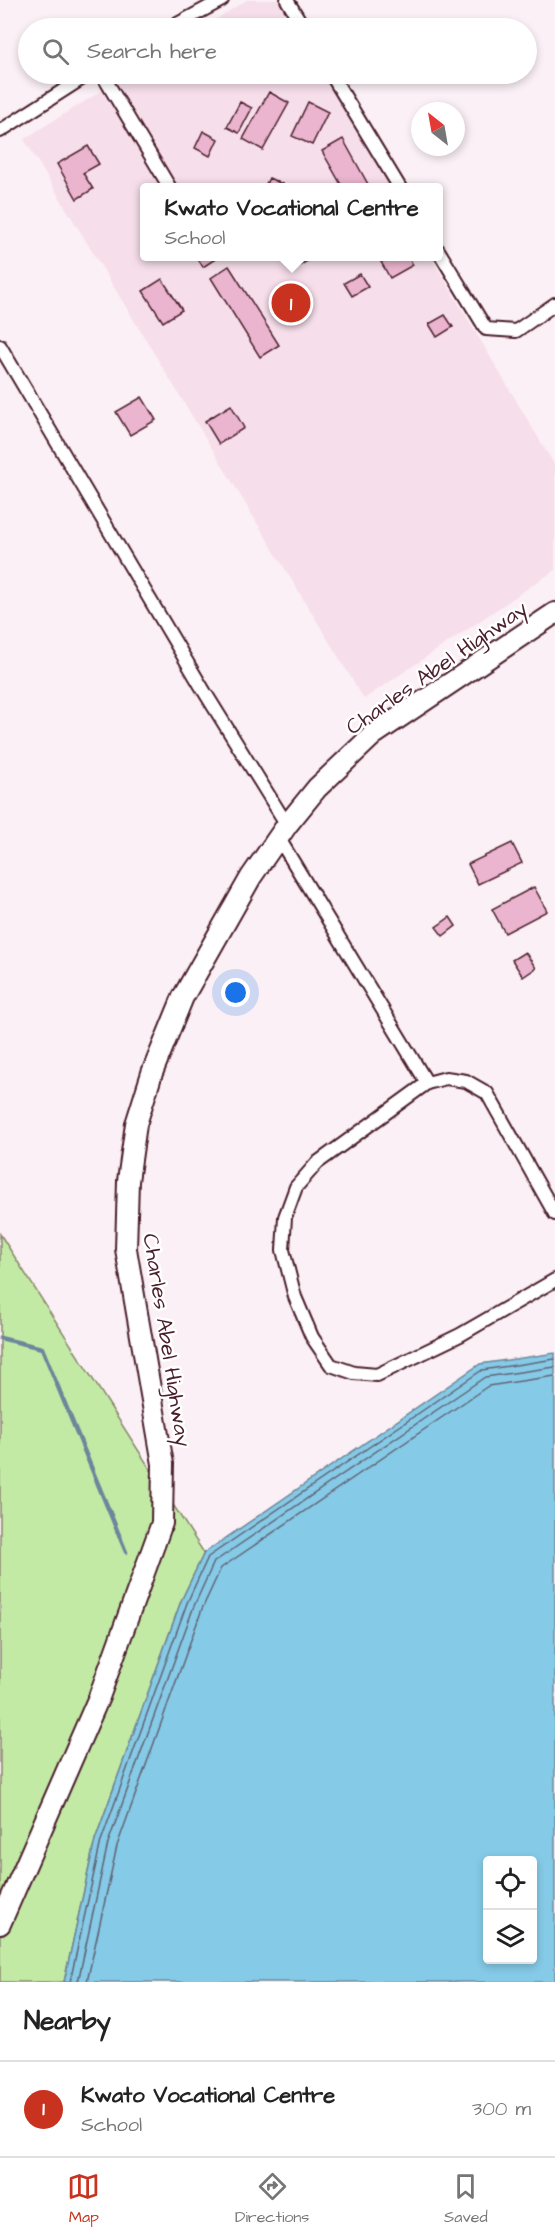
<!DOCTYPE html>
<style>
:root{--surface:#fff;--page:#f2f2f2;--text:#222;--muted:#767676;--line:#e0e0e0;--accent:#c8321e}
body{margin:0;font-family:"Architects Daughter",sans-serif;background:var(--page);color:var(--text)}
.controls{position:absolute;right:18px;bottom:18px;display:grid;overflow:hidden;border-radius:6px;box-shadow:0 3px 9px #0003}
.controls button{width:54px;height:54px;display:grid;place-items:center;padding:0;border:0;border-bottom:2px solid var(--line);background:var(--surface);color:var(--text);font:30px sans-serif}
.compass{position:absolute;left:411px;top:102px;width:54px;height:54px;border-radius:50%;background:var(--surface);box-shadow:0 3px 9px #0003;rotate:329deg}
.you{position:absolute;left:236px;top:993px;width:21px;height:21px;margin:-15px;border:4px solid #fff;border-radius:50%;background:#1a73e8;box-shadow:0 0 0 9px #1a73e833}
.badge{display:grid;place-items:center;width:39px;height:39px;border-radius:50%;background:var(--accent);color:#fff;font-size:20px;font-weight:700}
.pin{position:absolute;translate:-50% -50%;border:3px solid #fff;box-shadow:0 2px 6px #0006}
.popup{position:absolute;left:140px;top:183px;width:303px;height:78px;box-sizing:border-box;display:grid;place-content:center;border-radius:6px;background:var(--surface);filter:drop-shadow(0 2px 4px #0005);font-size:20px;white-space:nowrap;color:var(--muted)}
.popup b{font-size:22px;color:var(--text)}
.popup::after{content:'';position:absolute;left:50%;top:100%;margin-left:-12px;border:12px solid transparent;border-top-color:var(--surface)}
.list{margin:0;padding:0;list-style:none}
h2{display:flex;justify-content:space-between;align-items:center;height:78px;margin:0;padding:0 24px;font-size:26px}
h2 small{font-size:20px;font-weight:400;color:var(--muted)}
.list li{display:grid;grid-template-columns:39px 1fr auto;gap:18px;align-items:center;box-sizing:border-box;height:96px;padding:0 24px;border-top:2px solid var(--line)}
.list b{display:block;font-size:22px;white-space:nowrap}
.list p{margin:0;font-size:20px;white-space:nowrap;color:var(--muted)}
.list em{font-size:20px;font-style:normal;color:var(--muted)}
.icon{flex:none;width:33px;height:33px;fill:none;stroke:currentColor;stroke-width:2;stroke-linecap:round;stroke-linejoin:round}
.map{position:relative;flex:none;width:555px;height:1982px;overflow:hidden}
.search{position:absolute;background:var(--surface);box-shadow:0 3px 9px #0003;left:18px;right:18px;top:18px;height:66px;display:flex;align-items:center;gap:15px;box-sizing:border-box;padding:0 21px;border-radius:33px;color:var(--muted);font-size:22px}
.sheet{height:174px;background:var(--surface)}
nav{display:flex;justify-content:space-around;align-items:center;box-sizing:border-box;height:84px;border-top:2px solid var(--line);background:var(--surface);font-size:16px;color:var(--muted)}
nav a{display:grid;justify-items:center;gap:3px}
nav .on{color:var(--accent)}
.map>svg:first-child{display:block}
.built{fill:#f6deea}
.green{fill:#c2eaa5;stroke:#868468;stroke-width:1.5}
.water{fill:#85cae6;stroke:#6d869b;stroke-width:1.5;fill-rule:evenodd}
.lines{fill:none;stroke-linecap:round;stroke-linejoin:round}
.shore{stroke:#626376;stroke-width:1.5}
.stream{stroke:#6d869b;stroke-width:4.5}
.building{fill:#ebb5cf;stroke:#4a1f2b;stroke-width:1.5}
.street-casing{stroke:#4a1f2b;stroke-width:16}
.primary-casing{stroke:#4a1f2b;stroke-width:24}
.street{stroke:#fff;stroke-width:12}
.primary{stroke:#fff;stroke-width:20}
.labels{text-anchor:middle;stroke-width:5;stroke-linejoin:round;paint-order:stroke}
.street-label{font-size:22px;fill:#4a1f2b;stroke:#fff}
</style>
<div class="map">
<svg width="555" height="1982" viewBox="0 0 555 1982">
<rect width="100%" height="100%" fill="#fbf0f5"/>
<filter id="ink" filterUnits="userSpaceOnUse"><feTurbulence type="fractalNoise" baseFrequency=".0167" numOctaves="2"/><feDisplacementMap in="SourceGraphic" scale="12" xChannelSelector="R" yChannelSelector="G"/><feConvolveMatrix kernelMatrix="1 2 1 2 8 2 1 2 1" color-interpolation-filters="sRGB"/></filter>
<g filter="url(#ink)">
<!-- built -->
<path class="built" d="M247 0H279L296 28H202Z
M129 74H322L390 187 144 188V256L431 257 555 466V570L364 699 24 139Z"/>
<!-- green -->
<path class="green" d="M0 1234 204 1553 181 1601 95 1840 64 1982H0Z"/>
<!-- water -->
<path class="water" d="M555 1353V1982H64L95 1840 181 1601 204 1553 480 1364ZM488 1860H532V1960H488Z"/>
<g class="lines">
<!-- shore -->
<path class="shore" d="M70 1982 101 1841 187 1603 208 1557 482 1370 555 1359
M78 1982 108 1843 194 1606 214 1562 485 1377 555 1367
M87 1982 117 1846 202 1609 221 1568 488 1386 555 1376"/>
<!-- stream -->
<path class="stream" d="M0 1338 42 1348 126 1552"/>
</g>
<!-- building -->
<path class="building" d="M269 92 289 103 263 150 243 139Z
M240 102 252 108 239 133 227 127Z
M308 102 328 112 312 145 292 136Z
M203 131 218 139 210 156 195 148Z
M343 139 369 186 366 188H343L322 151Z
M88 146 99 164 83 173 93 189 77 199 57 164Z
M269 178 289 187V188H264Z
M196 256H220L203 267Z
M287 256H308L309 260 294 269Z
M391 256H408L413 265 390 278 381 262Z
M229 266 279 345 260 357 211 278Z
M360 274 368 287 352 296 344 283Z
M162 279 182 310 163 322 143 291Z
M445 315 453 327 437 337 429 324Z
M142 397 156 420 130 435 116 412Z
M231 405 244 428 219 444 205 421Z
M512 843 522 863 478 884 468 864Z
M534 887 547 911 505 933 492 909Z
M450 917 456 926 443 936 436 927Z
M525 952 536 968 523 977 512 960Z"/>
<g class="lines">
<!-- street casing -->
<g class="street-casing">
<path id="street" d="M287 0 304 28
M170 28 222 0
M102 74 170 188
M331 74 400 188
M0 131 89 74
M438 250 486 329 516 331 555 304
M0 346 204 691 287 825
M278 837 427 1083 317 1163 296 1187 285 1217 283 1250 295 1297 312 1337 331 1365 354 1373 377 1375 460 1335 555 1280
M427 1083 446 1078 466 1081 487 1093 555 1214"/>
</g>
<!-- primary casing -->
<g class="primary-casing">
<path id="primary" d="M0 1924 99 1697 162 1523 163 1464 126 1249 128 1181 136 1124 152 1073 183 997 251 877 287 825 317 788 373 735 555 613"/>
</g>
<!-- street -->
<use href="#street" class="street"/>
<!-- primary -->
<use href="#primary" class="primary"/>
</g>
</g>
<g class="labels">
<!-- street labels -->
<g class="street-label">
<text transform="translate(436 667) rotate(-35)" y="8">Charles Abel Highway</text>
<text transform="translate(168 1340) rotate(81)" y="8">Charles Abel Highway</text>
</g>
</g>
</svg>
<div class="controls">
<button><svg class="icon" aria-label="locate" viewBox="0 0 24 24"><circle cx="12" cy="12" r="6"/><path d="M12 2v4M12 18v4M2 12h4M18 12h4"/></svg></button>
<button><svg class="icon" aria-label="layers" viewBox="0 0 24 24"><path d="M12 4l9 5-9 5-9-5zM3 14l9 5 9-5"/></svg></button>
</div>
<svg class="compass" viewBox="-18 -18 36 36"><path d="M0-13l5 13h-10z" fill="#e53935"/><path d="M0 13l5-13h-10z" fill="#767676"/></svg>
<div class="you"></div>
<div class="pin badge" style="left:291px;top:303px">1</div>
<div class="popup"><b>Kwato Vocational Centre</b>School</div>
<div class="search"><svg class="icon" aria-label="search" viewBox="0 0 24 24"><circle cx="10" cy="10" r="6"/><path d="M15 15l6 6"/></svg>Search here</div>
</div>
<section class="sheet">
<h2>Nearby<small></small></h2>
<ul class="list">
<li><span class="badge">1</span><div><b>Kwato Vocational Centre</b><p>School</p></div><em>300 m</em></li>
</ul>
</section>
<nav>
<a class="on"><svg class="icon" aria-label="map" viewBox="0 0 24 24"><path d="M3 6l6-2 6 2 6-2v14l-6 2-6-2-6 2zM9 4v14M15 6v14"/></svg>Map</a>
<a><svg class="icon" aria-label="directions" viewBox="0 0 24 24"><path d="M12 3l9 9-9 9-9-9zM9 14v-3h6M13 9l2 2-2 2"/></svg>Directions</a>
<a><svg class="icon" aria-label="saved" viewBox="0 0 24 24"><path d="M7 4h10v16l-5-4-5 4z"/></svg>Saved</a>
</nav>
